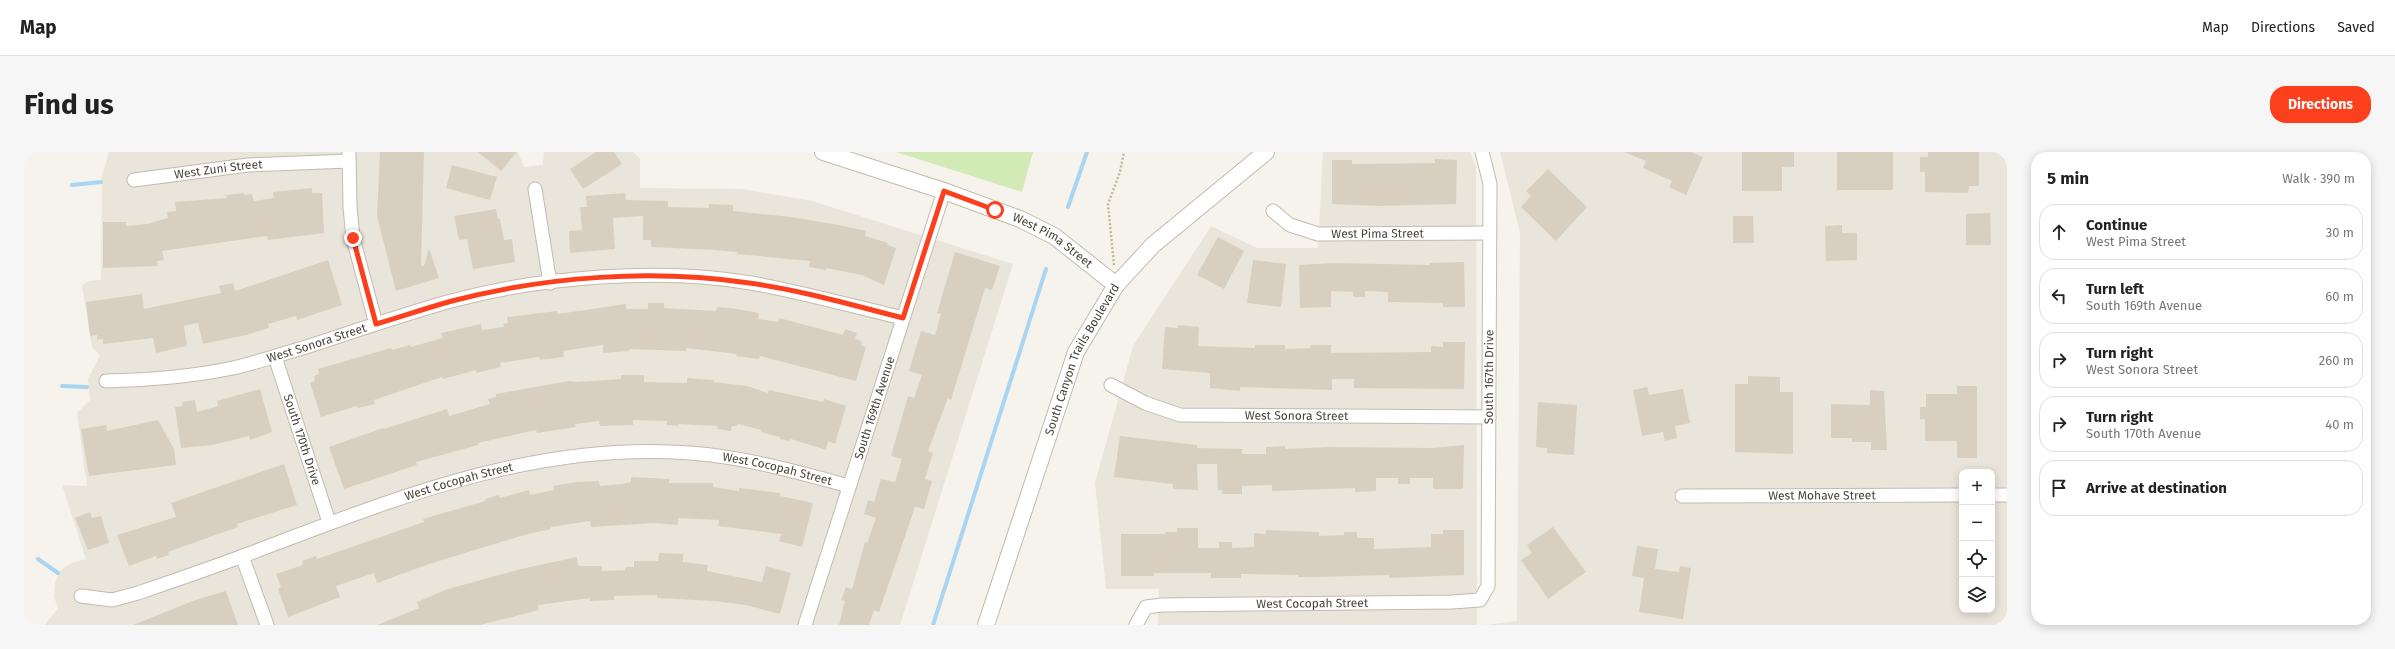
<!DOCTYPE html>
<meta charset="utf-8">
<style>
:root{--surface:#fff;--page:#f6f6f6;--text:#222;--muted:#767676;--line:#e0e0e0;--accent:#fc3f1d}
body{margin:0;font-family:"Fira Sans",sans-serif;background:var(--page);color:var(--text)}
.controls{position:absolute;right:12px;bottom:12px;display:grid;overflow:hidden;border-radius:8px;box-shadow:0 2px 10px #0003}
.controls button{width:36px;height:36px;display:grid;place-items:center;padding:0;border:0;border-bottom:1px solid var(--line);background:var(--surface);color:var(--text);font:20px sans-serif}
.stop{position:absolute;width:12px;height:12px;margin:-9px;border:3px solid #fc3f1d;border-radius:50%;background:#fff}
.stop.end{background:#fc3f1d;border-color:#fff;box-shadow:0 1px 4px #0008}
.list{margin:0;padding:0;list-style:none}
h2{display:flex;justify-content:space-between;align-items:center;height:52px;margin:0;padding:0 16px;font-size:17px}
h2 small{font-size:13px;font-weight:400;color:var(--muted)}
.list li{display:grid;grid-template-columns:26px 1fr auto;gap:12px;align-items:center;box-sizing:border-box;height:56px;margin:0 8px 8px;padding:0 8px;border:1px solid var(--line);border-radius:16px}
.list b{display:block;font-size:15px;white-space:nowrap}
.list p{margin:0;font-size:13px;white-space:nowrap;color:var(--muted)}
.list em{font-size:13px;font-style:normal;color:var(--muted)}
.icon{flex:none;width:22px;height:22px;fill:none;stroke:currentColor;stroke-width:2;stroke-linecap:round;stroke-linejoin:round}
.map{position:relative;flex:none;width:1983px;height:473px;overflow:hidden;border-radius:16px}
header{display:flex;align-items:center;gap:24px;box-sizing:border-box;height:56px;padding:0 20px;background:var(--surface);border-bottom:1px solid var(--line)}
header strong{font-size:19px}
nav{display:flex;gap:22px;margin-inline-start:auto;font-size:14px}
.intro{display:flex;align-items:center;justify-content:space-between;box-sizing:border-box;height:96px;padding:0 24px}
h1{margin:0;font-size:28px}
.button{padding:10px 18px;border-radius:16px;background:var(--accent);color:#fff;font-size:14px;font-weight:700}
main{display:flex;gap:24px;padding:0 24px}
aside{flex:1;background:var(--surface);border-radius:16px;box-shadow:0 2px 10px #0003}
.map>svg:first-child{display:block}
.residential{fill:#eae5da;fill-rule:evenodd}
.green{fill:#d2eab5}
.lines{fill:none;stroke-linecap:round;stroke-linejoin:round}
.stream{stroke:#a9d4f2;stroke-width:4}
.building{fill:#d8cfc1}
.minor-casing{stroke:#c2bbae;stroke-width:15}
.tertiary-casing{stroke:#c2bbae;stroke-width:18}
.path{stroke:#c4b79f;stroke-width:2.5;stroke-dasharray:2 2;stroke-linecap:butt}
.minor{stroke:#fff;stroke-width:13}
.tertiary{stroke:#fff;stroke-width:16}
.route{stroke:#fc3f1d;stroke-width:5}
.labels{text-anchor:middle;stroke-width:3;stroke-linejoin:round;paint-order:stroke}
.street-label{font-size:12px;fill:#4b4439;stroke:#fff}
</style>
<header>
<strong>Map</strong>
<nav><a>Map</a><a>Directions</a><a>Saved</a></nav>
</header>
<div class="intro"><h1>Find us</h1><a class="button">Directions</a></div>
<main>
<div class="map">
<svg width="1983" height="473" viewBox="0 0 1983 473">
<rect width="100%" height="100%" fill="#f6f3ec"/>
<!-- residential -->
<path class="residential" d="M84 0H494L500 15 519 13 520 0H609L616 7V36L718 37 788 49 989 112 876 473H21L34 456 30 445 31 431 37 418 47 411 62 407 38 333 63 334 53 261 66 248 64 227 76 203 68 195 58 134 64 129 77 128 78 22 84 5Z
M1299 0H1446L1452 14 1453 473H1134L1135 437H1082L1071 331 1109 194 1187 74 1233 96H1294Z
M1476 0H1983V473H1462L1493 469 1496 81ZM1938 320H1968V458H1938Z"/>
<!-- green -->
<path class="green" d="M872 0H1009L998 40Z"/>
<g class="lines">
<!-- stream -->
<path class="stream" d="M48 33 77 30
M1044 55 1063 0
M38 234 63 235
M14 407 34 421
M909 473 1022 117"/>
</g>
<!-- building -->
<path class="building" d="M356 0H400L397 114H400L405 96 415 126 372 139 353 64Z
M454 0H493L477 19Z
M572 0H590L598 12 559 37 546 17Z
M1600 0H1667L1679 5 1662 43 1645 35 1648 29 1619 16 1622 9Z
M1718 0H1770V15H1758V39H1718Z
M1813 0H1869V38H1813Z
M1904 0H1955V34H1945L1944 41 1901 40V20H1896V5H1904Z
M1411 7 1433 8 1432 52 1354 54 1308 52V8H1328V12H1341L1411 11Z
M428 13 473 25 466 48 422 36Z
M1524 17 1563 55 1532 89 1497 55 1507 44 1502 39Z
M288 36V41H298L300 81 244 88 243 84 138 99 140 108 133 109 134 114 79 116V70H102V74L123 72 144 66 143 60 152 59 151 50 203 46 202 43 220 41V43L228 42 230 49 250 46 249 40Z
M601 41 602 48 644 49V55L685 56V52L709 53V59L767 65 815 73 842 79 841 84 864 91 863 93 872 96 860 133 838 123 802 116V118L785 115 786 109 713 102V100L691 98 627 95V88H619V64L589 66 591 97 546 101 545 79 558 78 556 55H563L562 44Z
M472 57 474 67H476L480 88 488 87 491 110 449 117 443 87 435 88 430 64Z
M1966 61 1967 93H1942V62Z
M1709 64H1729L1730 91H1709Z
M1818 73V81H1833V108L1802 109 1801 74Z
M1194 85 1220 99 1200 137 1173 123Z
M931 100 976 114 968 138 961 136 927 248 924 246 904 299 909 301 901 327 908 329 900 357 891 355 855 460 850 458 845 473H815L821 449 817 448 822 435 828 437 841 390 843 391 852 366 840 362 844 348 850 350 857 327 871 330 878 307 867 304 884 244 890 246 898 223 885 219 897 179 911 183 917 162 913 161Z
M304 108 318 153 273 168 272 164 244 172 245 176 222 183 179 192 174 171 160 174 163 194 132 201 129 186 79 192V187L73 188V183L66 184 62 150 118 142 120 157 197 141 195 134 209 131 211 139Z
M1229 108 1262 112 1257 155 1223 151Z
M1440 110 1441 155H1419V151L1364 150V140L1341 139V145H1329V140L1307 139V155L1276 156 1275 113 1309 111 1406 113V111Z
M624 151H640V156L692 159 693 155 707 156 735 161 734 167 754 170 755 166 819 183 821 177 833 181 831 187 838 189 837 193 842 195 832 229 736 204 735 207 712 204 713 202 662 196V199L605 197V199L579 201V193L539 199 540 205 516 208 515 205 476 211 477 215 452 221V218L419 227 418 225 350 248 351 252 334 256 333 254 297 265 286 231 291 229 290 224 295 222 294 217 367 196 368 198 386 193 387 195 419 186 417 181 431 178 457 172 458 178 480 175 479 172 484 171 483 165 533 159 534 162 602 152V157H624Z
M1154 173 1175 175 1174 194 1231 196V193H1261V197L1287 196 1286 193H1307V201L1407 200V194L1419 195V190H1441L1440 237 1330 236V227H1308V238L1216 235V239L1186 236V221L1138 217 1141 175 1154 176Z
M597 223H620V230L663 231V226L689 228V230L723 234 744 241 745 238 799 250 800 247 822 254 811 292 804 289 802 298 767 287 766 289 756 287V285L737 280 738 278 714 272 713 274H708L707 279 693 277 694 274 654 272V274L643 273V269L609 268V273L576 274 575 269 551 272 552 275 513 281 512 278 454 291V293L392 310 393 313 320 337 305 295 359 276 360 277 423 257 425 264 466 252 464 247 472 245V242L545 229 553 230 597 227Z
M1724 224 1756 225V240H1769V302L1711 300V232H1724Z
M1933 234H1953V306H1933V289H1901V267H1896V255H1902V242H1933Z
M1623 235 1625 243 1659 237 1666 271 1651 274 1653 286 1641 289 1639 280 1618 284 1609 238Z
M236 237 248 280 226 288 225 284 189 293 157 296 151 255 159 254 158 250 171 248 173 260 194 254 193 249Z
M1846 238 1860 239 1863 298H1847V290H1828V286H1807V252L1846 253Z
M1514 250 1553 253 1550 303 1523 301V296L1512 295Z
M134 268 150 297 152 313 65 324 57 277 82 273 83 279Z
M1096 284 1173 293V296L1218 297V302H1242V295L1261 294V297L1306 295 1409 296 1440 293 1439 337H1409V326H1386V332H1374V326H1352V339L1331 340V336L1248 339V333L1218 334V342H1198V338H1194L1193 312H1173L1174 338 1149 337V332L1090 325Z
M260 312 273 353 213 372 214 375 144 400 145 403 133 407 132 404 105 414 93 383 152 365 147 351Z
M607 325 645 327V331H689V335L715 339V336L756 341V344L789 351 778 395 755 389 757 382 694 374 695 368 654 366V373L630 371 567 375 566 369 527 375V377L500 383 405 412 353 431 350 421 312 434 316 445 264 465 254 437 257 435 252 422 279 413 278 409 292 404 293 407 400 370 399 367 461 349V347L475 343 476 346 505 338 506 343 530 338 529 334 552 330 575 329 576 334 598 332 607 330Z
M66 360 68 366 77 364 85 391 64 398 51 366Z
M1529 375 1562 420 1524 447 1497 408 1508 401 1503 393Z
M1153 376H1174V396H1195V390H1208V396L1230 395V381L1242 382V378L1295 380V384L1320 383V380H1333V386H1350V397L1407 395V382H1419V378H1440V423L1365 426V423L1291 425H1274V423L1217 422V426H1187V421H1130V424H1097V382H1141V380H1153Z
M1613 394 1634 397 1631 417 1655 420 1656 414 1667 416 1659 467 1615 460 1620 426 1608 424Z
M635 401 659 402V410L684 413 683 419 738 430 742 414 767 421 756 462 722 453 690 449 633 446V443L590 444V448L566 449V446L514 453 515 458 456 473H353L395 456 393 450 424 437 497 417 553 405 554 414H578V419L601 418V415H610V409H634Z
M202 439 214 473H109L171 448Z"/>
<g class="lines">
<!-- minor casing -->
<g class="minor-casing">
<g id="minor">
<path d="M325 2 326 55 329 86 352 172"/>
<path id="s1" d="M110 28 224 13 325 9"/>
<path d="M511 37 526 131"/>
<path id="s2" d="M1249 59 1266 73 1294 82 1465 81"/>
<path id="s3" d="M251 205 305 370"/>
<path id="s4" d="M82 229C123 228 164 225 204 217 229 212 254 203 279 196 328 180 377 163 427 149 515 125 637 115 727 131 778 140 828 154 879 166"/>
<path id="s5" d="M1087 233 1121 251 1156 263 1465 265"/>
<path d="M1968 343H1983"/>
<path id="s6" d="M1658 344 1938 343"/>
<path d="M218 404 243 473"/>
<path id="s7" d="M57 444 88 448 114 441C149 429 184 417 219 404 365 349 507 289 666 301 721 305 773 320 825 334"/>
<path id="s8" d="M781 473 920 39"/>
<path id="s9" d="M1112 473 1122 455 1138 453 1428 450 1456 448 1464 434 1466 32 1458 0"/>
</g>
</g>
<!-- tertiary casing -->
<g class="tertiary-casing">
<g id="tertiary">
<path id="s10" d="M799 0 920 39 996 67 1030 84 1092 133"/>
<path id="s11" d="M962 473 1052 200 1092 133 1129 93 1242 0"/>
</g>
</g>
<!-- path -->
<path class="path" d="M1090 113 1084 52 1096 20 1100 0"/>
<!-- minor -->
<use href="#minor" class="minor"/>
<!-- tertiary -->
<use href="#tertiary" class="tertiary"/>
</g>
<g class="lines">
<!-- route -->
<path class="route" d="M329 86 352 172C377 165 402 156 428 149 523 124 628 117 725 131 777 138 828 153 879 166L920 39 971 58"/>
</g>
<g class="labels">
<!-- street labels -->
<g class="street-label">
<text dy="4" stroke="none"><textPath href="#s1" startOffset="85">West Zuni Street</textPath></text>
<text dy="4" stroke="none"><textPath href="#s2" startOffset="111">West Pima Street</textPath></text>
<text dy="4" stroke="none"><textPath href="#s10" startOffset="247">West Pima Street</textPath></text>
<text dy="4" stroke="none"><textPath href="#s4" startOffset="215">West Sonora Street</textPath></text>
<text dy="4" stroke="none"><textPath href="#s11" startOffset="283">South Canyon Trails Boulevard</textPath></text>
<text dy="4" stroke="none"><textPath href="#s9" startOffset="580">South 167th Drive</textPath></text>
<text dy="4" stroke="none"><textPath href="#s8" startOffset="228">South 169th Avenue</textPath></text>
<text dy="4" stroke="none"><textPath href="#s5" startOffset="192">West Sonora Street</textPath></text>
<text dy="4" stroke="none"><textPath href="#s3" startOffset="87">South 170th Drive</textPath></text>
<text dy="4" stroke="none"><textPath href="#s7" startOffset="721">West Cocopah Street</textPath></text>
<text dy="4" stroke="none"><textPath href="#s7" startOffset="398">West Cocopah Street</textPath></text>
<text dy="4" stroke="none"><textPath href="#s6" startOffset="140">West Mohave Street</textPath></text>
<text dy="4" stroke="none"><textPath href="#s9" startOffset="187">West Cocopah Street</textPath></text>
</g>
</g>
</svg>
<div class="controls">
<button>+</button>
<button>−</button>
<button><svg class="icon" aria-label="locate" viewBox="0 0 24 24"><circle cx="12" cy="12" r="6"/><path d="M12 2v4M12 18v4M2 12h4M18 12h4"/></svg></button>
<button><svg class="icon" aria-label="layers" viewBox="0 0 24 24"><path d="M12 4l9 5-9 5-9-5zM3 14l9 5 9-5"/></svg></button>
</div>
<div class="stop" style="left:971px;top:58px"></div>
<div class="stop end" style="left:329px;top:86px"></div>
</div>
<aside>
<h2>5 min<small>Walk · 390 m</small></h2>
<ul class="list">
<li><svg class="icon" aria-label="ahead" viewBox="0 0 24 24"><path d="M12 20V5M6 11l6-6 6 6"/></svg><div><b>Continue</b><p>West Pima Street</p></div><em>30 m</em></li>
<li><svg class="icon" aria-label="left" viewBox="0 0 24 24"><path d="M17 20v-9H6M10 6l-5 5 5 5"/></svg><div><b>Turn left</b><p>South 169th Avenue</p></div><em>60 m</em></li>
<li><svg class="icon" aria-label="right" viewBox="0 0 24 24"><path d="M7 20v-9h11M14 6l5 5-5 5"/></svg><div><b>Turn right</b><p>West Sonora Street</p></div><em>260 m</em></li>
<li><svg class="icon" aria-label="right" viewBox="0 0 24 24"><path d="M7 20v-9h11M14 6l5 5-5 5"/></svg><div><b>Turn right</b><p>South 170th Avenue</p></div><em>40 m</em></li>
<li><svg class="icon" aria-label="arrive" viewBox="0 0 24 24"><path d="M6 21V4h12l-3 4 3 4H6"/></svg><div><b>Arrive at destination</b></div></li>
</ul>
</aside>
</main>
